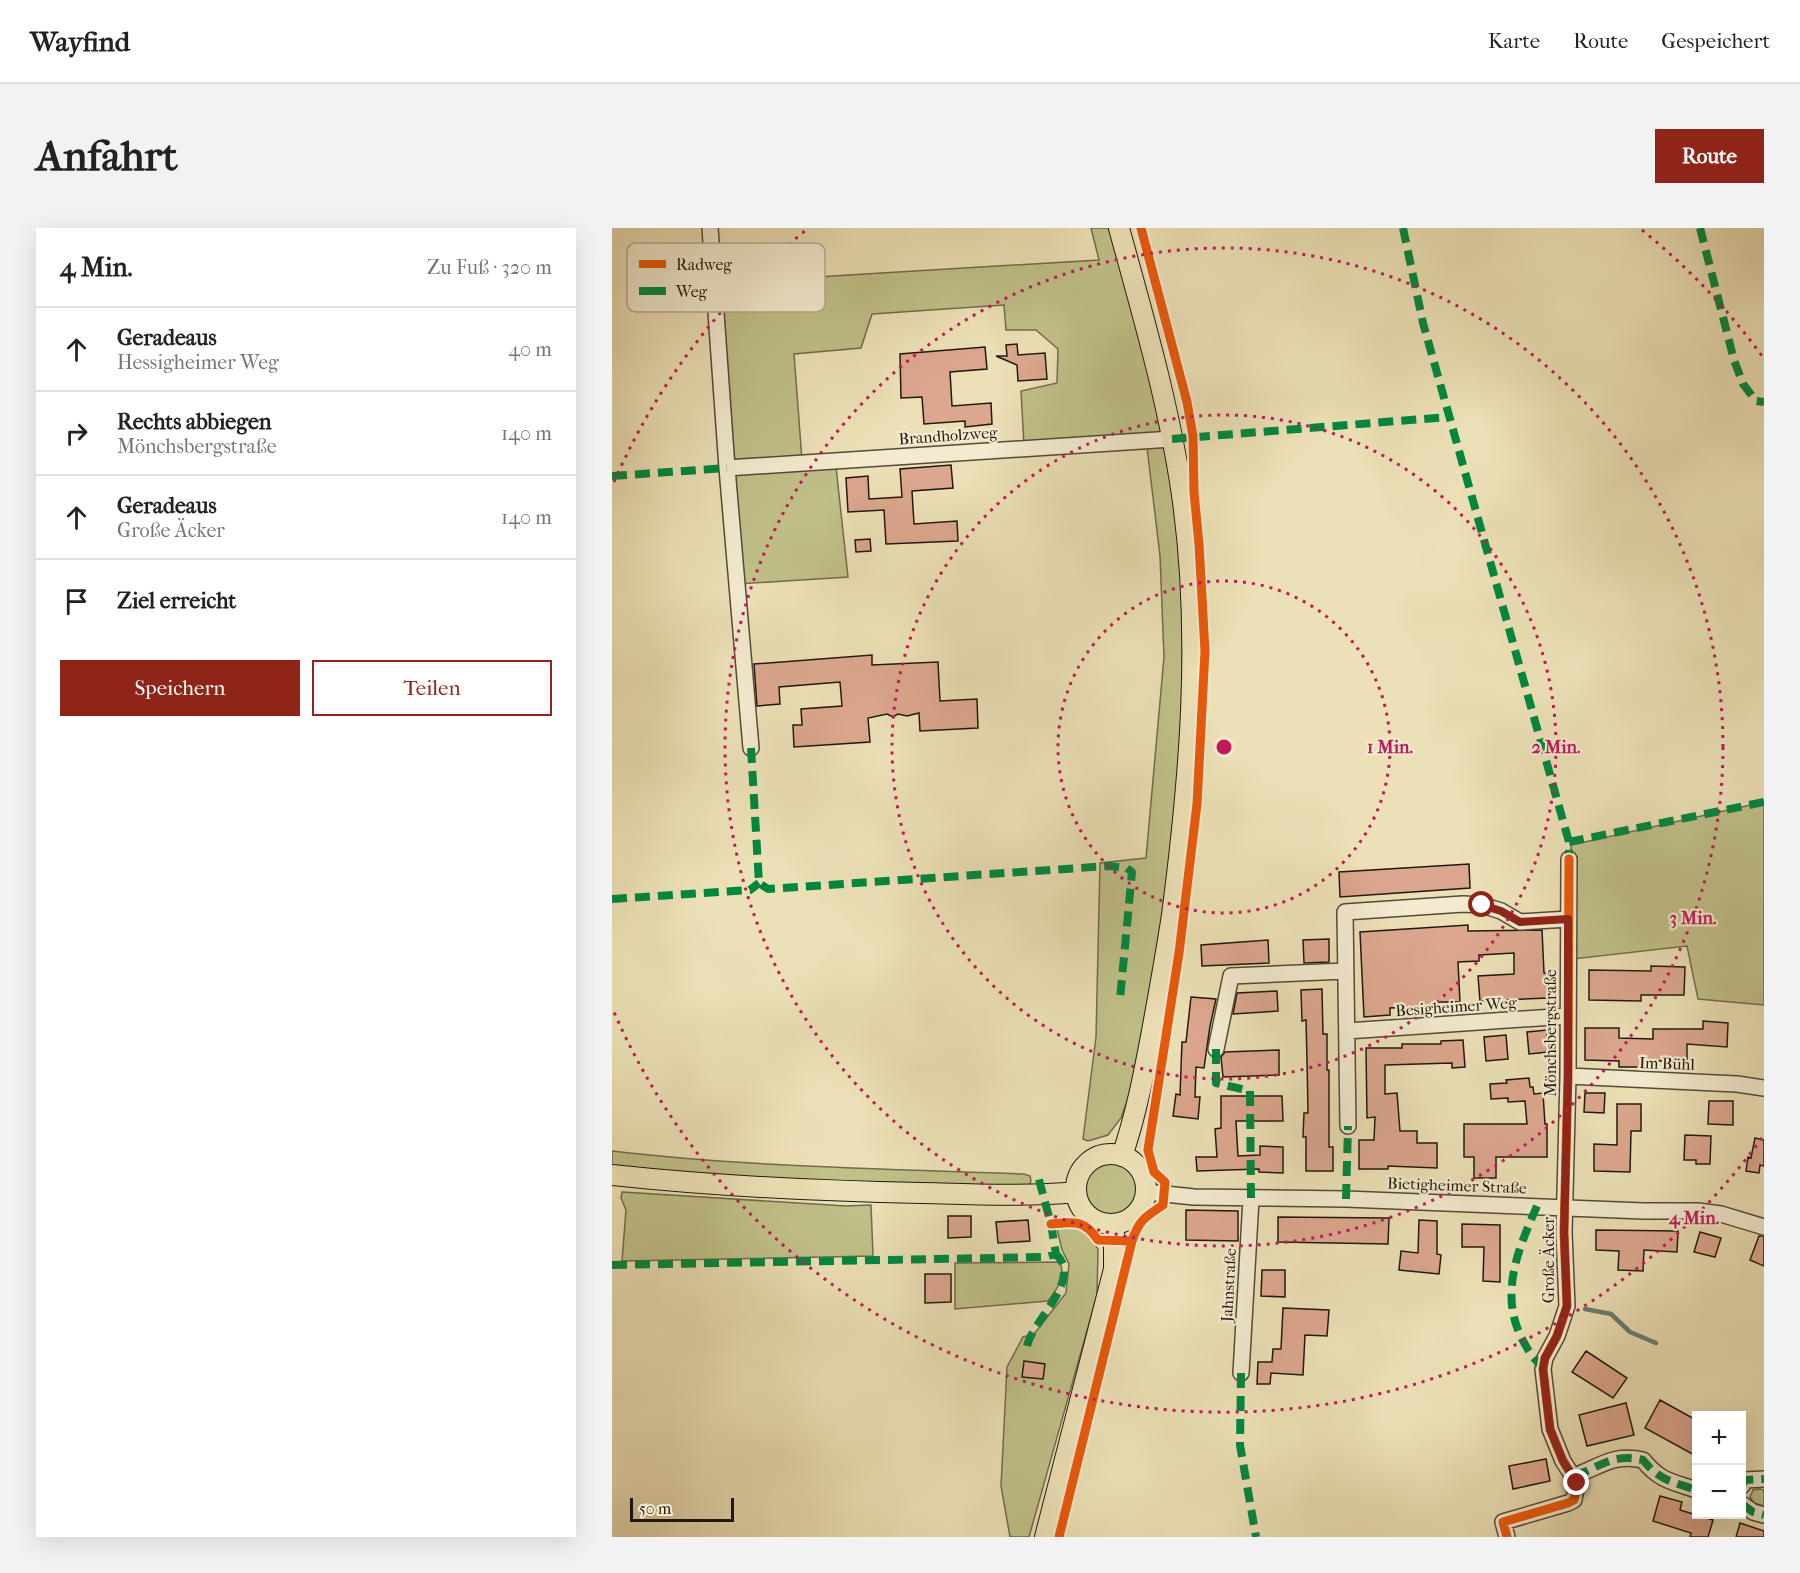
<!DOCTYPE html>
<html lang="de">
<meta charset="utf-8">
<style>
:root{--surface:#fff;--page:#f2f2f2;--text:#222;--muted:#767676;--line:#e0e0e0;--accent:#8f2418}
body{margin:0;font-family:"IM FELL French Canon",serif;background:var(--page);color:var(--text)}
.controls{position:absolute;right:18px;bottom:18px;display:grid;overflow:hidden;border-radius:0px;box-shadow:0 6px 24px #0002}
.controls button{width:54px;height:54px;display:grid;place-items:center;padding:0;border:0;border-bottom:2px solid var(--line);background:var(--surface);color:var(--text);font:30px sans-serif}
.scale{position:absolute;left:18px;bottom:15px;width:104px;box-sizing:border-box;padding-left:6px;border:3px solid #20180f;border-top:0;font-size:16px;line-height:21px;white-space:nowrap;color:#20180f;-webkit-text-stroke:4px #f3ebd0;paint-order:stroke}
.stop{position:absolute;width:18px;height:18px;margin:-14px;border:4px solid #8f2418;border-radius:50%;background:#fff}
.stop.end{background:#8f2418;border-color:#fff;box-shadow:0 2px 6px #0008}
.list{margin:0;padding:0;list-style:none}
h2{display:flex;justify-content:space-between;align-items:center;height:78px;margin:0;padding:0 24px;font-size:26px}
h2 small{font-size:20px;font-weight:400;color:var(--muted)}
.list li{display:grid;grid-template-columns:39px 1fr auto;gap:18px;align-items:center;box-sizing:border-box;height:84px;padding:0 24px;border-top:2px solid var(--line)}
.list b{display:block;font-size:22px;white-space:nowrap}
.list p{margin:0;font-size:20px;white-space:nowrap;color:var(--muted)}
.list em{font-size:20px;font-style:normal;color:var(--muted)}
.actions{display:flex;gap:12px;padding:18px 24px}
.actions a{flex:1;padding:14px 0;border:2px solid var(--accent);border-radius:0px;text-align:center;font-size:21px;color:var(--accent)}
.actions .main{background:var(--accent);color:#fff}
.icon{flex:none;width:33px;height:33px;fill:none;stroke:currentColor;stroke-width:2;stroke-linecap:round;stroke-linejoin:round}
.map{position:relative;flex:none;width:1152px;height:1309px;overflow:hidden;border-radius:0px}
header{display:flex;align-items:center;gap:36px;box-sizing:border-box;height:84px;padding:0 30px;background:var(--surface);border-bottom:2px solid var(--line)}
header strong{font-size:28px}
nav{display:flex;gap:33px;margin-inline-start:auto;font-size:21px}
.intro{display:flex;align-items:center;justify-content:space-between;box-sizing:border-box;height:144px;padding:0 36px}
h1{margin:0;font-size:42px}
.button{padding:15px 27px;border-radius:0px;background:var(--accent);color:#fff;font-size:21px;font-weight:700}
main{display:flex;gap:36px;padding:0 36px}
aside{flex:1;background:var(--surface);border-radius:0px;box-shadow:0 6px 24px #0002}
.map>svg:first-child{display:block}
.green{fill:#c0c088;stroke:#706c4c;stroke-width:1.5}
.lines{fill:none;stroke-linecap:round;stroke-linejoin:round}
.stream{stroke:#697b6f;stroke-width:4.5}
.building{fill:#dca78e;stroke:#20180f;stroke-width:1.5}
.minor-casing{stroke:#534a39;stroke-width:18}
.major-casing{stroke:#20180f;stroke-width:22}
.minor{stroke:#f3ebd0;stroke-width:15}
.major{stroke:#ece0b6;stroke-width:20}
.quiet{stroke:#00873e;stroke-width:8;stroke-dasharray:15 8;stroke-linecap:butt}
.cycleway-casing{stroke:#f3ebd0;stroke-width:13}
.cycleway{stroke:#e8590c;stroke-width:9}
.route{stroke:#8f2418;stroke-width:8}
.ring{fill:none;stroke:#c2185b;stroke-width:3;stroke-dasharray:3 6}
.labels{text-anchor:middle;stroke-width:4.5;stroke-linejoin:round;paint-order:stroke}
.street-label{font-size:16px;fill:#20180f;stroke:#f3ebd0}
.key{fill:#f3ebd0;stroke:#b4ac96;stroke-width:1.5}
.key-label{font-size:16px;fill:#20180f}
.centre{fill:#c2185b;stroke:#f3ebd0;stroke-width:3}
.ring-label{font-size:18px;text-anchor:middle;font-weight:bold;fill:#c2185b;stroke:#f3ebd0;stroke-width:4.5;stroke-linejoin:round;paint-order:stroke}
</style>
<header>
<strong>Wayfind</strong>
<nav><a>Karte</a><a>Route</a><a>Gespeichert</a></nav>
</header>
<div class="intro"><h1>Anfahrt</h1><a class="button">Route</a></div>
<main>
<aside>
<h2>4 Min.<small>Zu Fuß · 320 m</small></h2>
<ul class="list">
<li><svg class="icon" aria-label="ahead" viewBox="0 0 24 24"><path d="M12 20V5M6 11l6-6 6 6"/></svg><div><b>Geradeaus</b><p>Hessigheimer Weg</p></div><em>40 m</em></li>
<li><svg class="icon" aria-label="right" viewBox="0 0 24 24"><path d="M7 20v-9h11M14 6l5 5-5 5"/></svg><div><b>Rechts abbiegen</b><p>Mönchsbergstraße</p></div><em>140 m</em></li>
<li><svg class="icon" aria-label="ahead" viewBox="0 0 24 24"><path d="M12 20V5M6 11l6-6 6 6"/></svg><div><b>Geradeaus</b><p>Große Äcker</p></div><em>140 m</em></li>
<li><svg class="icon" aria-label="arrive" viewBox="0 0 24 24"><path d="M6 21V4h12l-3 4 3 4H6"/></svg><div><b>Ziel erreicht</b></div></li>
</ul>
<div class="actions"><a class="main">Speichern</a><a>Teilen</a></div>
</aside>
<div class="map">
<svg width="1152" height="1309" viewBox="0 0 1152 1309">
<rect width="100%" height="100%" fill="#ece0b6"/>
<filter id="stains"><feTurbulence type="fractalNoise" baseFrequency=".00333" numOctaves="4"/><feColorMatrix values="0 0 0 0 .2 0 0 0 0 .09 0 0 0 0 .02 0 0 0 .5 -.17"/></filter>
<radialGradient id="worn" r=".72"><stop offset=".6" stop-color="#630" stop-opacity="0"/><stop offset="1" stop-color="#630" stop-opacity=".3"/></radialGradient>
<!-- green -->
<path class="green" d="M479 0H501L553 210 570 338 571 498 565 577 548 708 520 859 509 890 496 907 476 913 471 911 484 809 488 635 534 630 552 429 548 328 534 211 412 218 409 163 445 155 446 121 424 102H394L392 77 260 86 249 120 182 126 190 232 223 230 236 349 126 356 104 55 487 32Z
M1152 574V777L1086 771 1075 718 961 731 959 617Z
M0 923C136 939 275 941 412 946L418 948 419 953 417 959 264 957 0 940Z
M471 961a27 27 0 1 1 54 0a27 27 0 1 1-54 0Z
M10 964 234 978 259 977 261 1028 10 1033 14 982 9 970Z
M455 998H471L486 1021 485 1067 417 1309H398L389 1258 395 1139 411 1109 422 1106 454 1065 457 1036 450 1022 445 1001Z
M448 1034C454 1050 445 1061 436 1073L343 1081V1035Z
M1148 1261 1152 1262V1278L1142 1275 1138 1269 1141 1262Z"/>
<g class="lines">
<!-- stream -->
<path class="stream" d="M973 1081 999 1086 1018 1104 1044 1115"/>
</g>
<!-- building -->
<path class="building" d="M405 116 406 127 433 125 435 151 406 153 405 137 384 128H395L394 117Z
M373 119 375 141 338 144 340 178 379 175 380 196 353 199V193L312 196 310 169 289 170 288 126Z
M339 237 341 260 300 263 302 296 345 293 346 313 274 316 272 282 236 284 234 250 256 248 257 271 290 269 288 241Z
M258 311 259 323 244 324 243 312Z
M260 427V437L326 434 328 473 365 471 366 500 308 503 307 485 295 488 286 486 281 489 275 486 256 490 258 514 182 519 181 497H190L189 481 230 478 228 454 167 459 168 476 145 478 142 436Z
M857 636 858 660 728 669 727 644Z
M856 697V703L930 702 932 745H935L936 770 868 773 866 748 902 746V725L867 727V733L846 734 848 774H822V778L778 780V787L752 789 748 704Z
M717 711V734L692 735 691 712Z
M656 712 657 735 590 738 589 717Z
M1039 738 1073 739 1072 767H1029V773L977 772V742L1039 743Z
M710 761 711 806H715V842H717V919H721V943H694V909H691L692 885H696L695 832 694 792 690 793 689 762Z
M665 763 666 783 621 786 625 765Z
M579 769 604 771 598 798 592 840 584 839 583 869H588L586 891 561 888 564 866 568 867 570 814H574Z
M1091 793 1116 795 1115 819 1075 816V833H1041V839H1007V833L973 832V800H1007V810L1041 811V801H1091Z
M935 802 936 824 917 826 915 804Z
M894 807 896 831 874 833 872 809Z
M851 812 853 839 840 840V835L773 837V866L785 865 788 903H805V915H825V940L776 938V941H747V912H762L763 889 755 890 754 820H790V816H829V813Z
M667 822V847L611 849 609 829 613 824Z
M917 850 918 859H921L922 866 931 865 933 896H935V929H884V950H862V929H852V896H915L913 873 896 874V870L879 871 878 856 895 855 894 852Z
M973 865H993L992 885 972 884Z
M609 868H670L671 893H624L626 928 648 927V918L671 919V945L647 944V941L585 943 584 929H605L603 901 609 900Z
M1097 873H1121V897L1096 896Z
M1005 876H1029V903H1019L1018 944 982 943V916L1005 917Z
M1073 907 1099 908 1098 936H1084V932H1072Z
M1143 910 1152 912V938L1148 937 1147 945 1134 943 1136 929 1139 930Z
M574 982 626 983V1013L574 1012Z
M336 988H359V1009L336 1010Z
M666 989 777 990 776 1016 666 1014Z
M416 992 418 1013 386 1015 384 994Z
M807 992 825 993V1026L829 1027 827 1046 787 1042 789 1023 806 1025Z
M850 996 888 997V1054L871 1053 872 1019H850Z
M984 1002 1066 1003 1065 1024 1032 1022 1031 1043 1006 1042 1007 1023 984 1022Z
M1088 1004 1109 1010 1103 1029 1082 1024Z
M1147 1008H1152V1038L1138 1032Z
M650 1042H673V1069L649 1068Z
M313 1046H339V1074L313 1075Z
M671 1080 717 1082 715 1108 693 1107 691 1147 659 1145 658 1156H645L646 1134H660L661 1121H669Z
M974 1123 1015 1150 1001 1170 960 1144Z
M412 1133 433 1136 431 1151 410 1149Z
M1048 1172 1084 1192V1228L1033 1200Z
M1014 1175 1022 1207 975 1218 967 1187Z
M934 1231 938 1253 901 1261 897 1238Z
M1048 1268 1070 1274 1068 1282 1101 1292 1096 1309H1078L1079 1305 1041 1293Z
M1128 1295 1152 1303V1309H1124Z"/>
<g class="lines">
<!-- minor casing -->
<g class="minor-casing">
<path id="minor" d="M98 0 115 240 139 520
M115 240 560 211
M735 803 956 788
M604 821 619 748 733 743
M956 848 1125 856 1152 860
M736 898 733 684 851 676 870 677 889 683 908 694 956 691
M534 964 582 969 734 971 1031 983H1086L1109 986 1152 999
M629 1145 639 971
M962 1248C988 1239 1001 1225 1031 1232 1048 1253 1059 1253 1084 1262
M1130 1258 1133 1252 1152 1251
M1130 1276 1141 1284 1152 1287
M895 1309 891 1294 956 1275 962 1272 965 1255 951 1233 938 1201 931 1141 933 1130 945 1108 955 1078 952 1004 956 848 957 631"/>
</g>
<!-- major casing -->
<g class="major-casing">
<path id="major" d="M507 0C531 88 557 176 570 267 590 407 578 548 560 687 554 726 547 765 540 803 532 846 524 887 510 928
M464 961a35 35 0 1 1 70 0a35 35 0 1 1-70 0Z
M0 947C102 958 206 963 309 965 361 966 413 969 464 964
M433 1309 502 1041V996"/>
</g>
<!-- minor -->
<use href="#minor" class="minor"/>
<!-- major -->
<use href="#major" class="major"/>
<!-- quiet -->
<path class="quiet" d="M791 0 811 95 957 614V631
M1088 0 1122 132 1131 156 1144 173 1152 174
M560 211 836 189
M0 248 115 240
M139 520 147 655 156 661 497 638 515 640 520 644 508 771
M957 614 1152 574
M0 671 138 662 147 655
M604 821V855L638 863 639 971
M734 971 736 898
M925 978C905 1024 885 1070 914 1118 918 1126 925 1133 931 1141
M0 1037 433 1029 444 1026 439 996 426 948
M415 1118C422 1090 471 1052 444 1026
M629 1145 628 1217 644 1309
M962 1248C988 1239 1001 1225 1031 1232 1048 1253 1059 1253 1084 1262
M1130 1258 1133 1252 1152 1251
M1130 1276 1141 1284 1152 1287"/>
<!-- cycleway casing -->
<g class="cycleway-casing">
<path id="cycleway" d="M439 996C462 994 472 991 486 1012L520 1013
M447 1309 520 1013C527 992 533 989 551 977L553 954 542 944 536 922 567 725 585 576 593 423 587 316 582 264 581 208 575 174 529 0
M895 1309 891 1294 956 1275 962 1272 965 1255 951 1233 938 1201 931 1141 933 1130 945 1108 955 1078 952 1004 956 848 957 631"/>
</g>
<!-- cycleway -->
<use href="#cycleway" class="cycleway"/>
</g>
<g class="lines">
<!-- route -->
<path class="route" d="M870 677 889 683 908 694 956 691V849L952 1004 955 1078 945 1108 933 1130 931 1141 938 1201 951 1233 965 1255"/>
</g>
<!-- distance rings -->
<g class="ring">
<circle cx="612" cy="519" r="166"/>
<circle cx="612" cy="519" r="332"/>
<circle cx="612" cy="519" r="499"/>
<path d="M1150 910A665 665 0 0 1 2 784M2 254A665 665 0 0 1 194 2M1030 2A665 665 0 0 1 1150 128"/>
</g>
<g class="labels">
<!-- street labels -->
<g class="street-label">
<text transform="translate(336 207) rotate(-4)" y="6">Brandholzweg</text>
<text transform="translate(844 778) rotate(-4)" y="6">Besigheimer Weg</text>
<text transform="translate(938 805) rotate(-90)" y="6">Mönchsbergstraße</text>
<text transform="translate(1055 835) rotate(2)" y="6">Im Bühl</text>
<text transform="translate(845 957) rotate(2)" y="6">Bietigheimer Straße</text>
<text transform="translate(936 1032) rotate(-90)" y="6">Große Äcker</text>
<text transform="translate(616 1057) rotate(-87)" y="6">Jahnstraße</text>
</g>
</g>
<!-- legend -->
<rect x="15" y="15" width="198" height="69" rx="9" class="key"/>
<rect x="27" y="32" width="27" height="8" fill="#e8590c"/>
<rect x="27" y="59" width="27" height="8" fill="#00873e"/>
<g class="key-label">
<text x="64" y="42">Radweg</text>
<text x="64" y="69">Weg</text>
</g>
<circle cx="612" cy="519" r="9" class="centre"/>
<g class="ring-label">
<text x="778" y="525">1 Min.</text>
<text x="944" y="525">2 Min.</text>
<text x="1081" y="696">3 Min.</text>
<text x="1082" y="996">4 Min.</text>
</g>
<rect width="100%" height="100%" filter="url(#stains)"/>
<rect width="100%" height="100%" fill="url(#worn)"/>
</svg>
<div class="controls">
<button>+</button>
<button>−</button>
</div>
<div class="scale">50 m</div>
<div class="stop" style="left:870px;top:677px"></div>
<div class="stop end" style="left:965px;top:1255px"></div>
</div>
</main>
